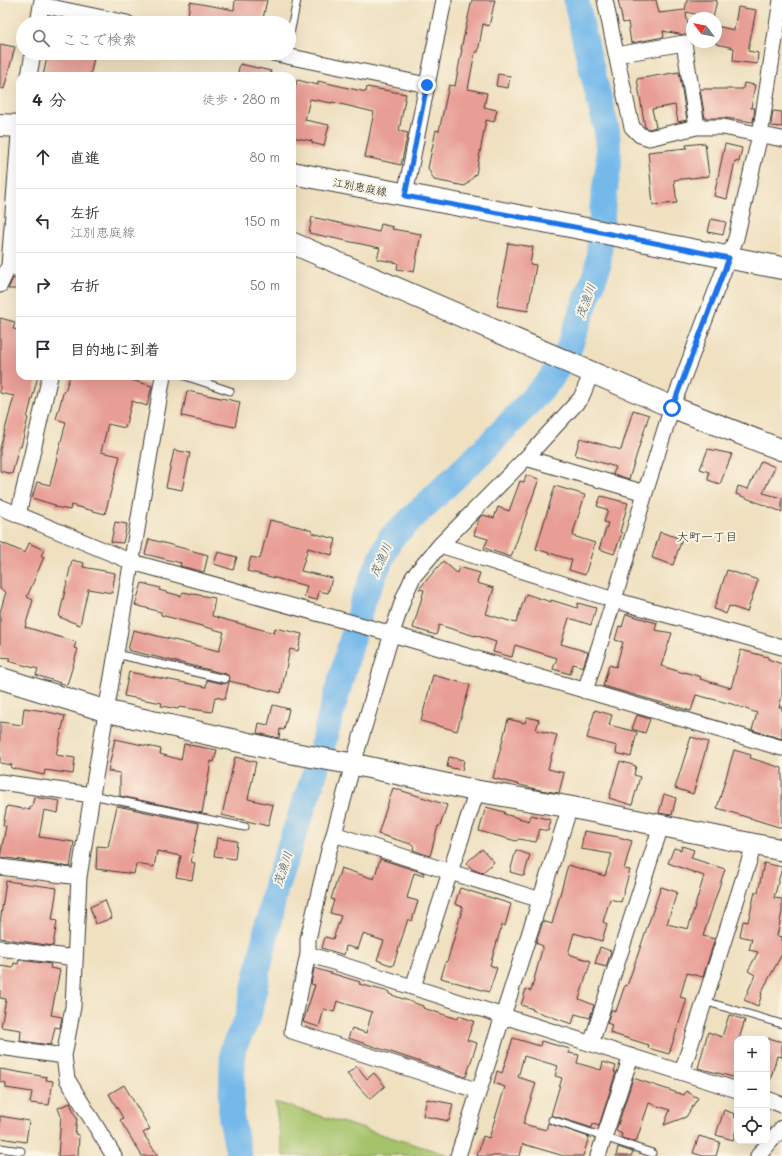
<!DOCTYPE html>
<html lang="ja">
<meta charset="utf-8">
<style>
:root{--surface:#fff;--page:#f7f7f7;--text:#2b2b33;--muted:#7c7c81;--line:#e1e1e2}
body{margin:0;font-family:Mali,"Klee One",sans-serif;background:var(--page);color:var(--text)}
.controls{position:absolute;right:12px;bottom:12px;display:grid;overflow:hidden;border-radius:8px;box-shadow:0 4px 16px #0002}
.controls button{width:36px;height:36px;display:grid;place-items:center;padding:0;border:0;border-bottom:1px solid var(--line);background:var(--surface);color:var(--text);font:20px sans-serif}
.compass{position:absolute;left:686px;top:12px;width:36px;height:36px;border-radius:50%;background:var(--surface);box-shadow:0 4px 16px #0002;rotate:302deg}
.stop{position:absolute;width:12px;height:12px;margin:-9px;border:3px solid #1a73e8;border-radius:50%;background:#fff}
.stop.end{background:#1a73e8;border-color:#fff;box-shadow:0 1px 4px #0008}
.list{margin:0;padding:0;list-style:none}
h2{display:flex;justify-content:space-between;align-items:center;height:52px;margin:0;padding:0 16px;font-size:17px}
h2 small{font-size:13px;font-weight:400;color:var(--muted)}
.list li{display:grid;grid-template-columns:26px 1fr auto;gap:12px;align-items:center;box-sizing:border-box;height:64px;padding:0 16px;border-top:1px solid var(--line)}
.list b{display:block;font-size:15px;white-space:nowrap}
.list p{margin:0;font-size:13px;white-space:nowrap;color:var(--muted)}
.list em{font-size:13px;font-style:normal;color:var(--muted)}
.icon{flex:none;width:22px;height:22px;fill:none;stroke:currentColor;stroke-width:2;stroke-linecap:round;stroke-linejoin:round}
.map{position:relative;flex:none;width:782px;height:1156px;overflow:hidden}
.search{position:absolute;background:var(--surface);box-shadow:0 4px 16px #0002;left:16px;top:16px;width:280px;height:44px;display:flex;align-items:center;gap:10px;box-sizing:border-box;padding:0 14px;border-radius:22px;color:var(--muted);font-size:15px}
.panel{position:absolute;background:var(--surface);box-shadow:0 4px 16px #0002;left:16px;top:72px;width:280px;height:308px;border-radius:12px}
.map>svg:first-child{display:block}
.green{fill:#a4c36a;stroke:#607043}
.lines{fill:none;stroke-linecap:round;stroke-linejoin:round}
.river{stroke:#74b9eb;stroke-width:26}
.building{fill:#e89e95}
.lane-casing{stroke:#3c3935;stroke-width:9}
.street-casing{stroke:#3c3935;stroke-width:17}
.secondary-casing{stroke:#3c3935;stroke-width:23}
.primary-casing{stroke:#3c3935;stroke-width:24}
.lane{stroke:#fff;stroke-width:7}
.street{stroke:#fff;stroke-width:15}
.secondary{stroke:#fff;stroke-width:21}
.primary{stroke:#fff;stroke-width:22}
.route{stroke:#1a73e8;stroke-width:5}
.labels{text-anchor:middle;stroke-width:4;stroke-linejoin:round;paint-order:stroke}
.street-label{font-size:11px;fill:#1c1c1c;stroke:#fcf5e5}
.water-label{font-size:12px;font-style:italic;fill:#3f5b6f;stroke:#fcf5e5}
.neighbourhood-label{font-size:12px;fill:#1c1c1c;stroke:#fcf5e5}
</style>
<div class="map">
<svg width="782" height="1156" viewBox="0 0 782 1156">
<rect width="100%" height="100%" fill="#fcf5e5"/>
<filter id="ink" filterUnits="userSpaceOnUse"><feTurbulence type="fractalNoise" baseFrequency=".025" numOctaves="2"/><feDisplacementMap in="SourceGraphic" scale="8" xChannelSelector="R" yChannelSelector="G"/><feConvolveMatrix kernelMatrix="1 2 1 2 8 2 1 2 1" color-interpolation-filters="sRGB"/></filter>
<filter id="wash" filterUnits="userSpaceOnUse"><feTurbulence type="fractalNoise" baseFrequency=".012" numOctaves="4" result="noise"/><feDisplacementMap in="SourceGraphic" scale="16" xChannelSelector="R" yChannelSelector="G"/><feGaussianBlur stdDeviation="0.9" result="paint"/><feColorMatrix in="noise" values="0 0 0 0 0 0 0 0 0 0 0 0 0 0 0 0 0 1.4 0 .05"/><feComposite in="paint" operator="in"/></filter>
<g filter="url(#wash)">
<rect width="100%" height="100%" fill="#efe0c0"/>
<!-- green -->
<path class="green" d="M275 1102 449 1155 283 1156Z"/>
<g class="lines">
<!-- river -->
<path class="river" d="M239 1156 231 1116 233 1048 248 1018 276 886 313 779 363 600 390 539 489 445 550 380 569 348 598 267 603 201 609 163 607 131 589 58 576 0"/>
</g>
<g id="blocks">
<!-- building -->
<path class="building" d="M235 0H267L262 23H234L188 15 190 2 234 10Z
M472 0H495L489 26 483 24 478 52H475L468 89 487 93 484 107 497 110 494 122 486 120 476 174 465 186 434 180 428 168 436 130 439 131 449 85 455 86 462 49H461Z
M618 0H656L659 13 685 10 687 0H717L713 18 686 12 689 36 663 31 664 37 631 43 628 22 623 23Z
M738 7 756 10 748 51 758 53 757 64 733 61 734 48 716 44V26L734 30Z
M0 44 15 47 4 89 0 88Z
M48 53H95L90 76H43Z
M240 64 271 71 270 76H237Z
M679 72 687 120 678 122 675 105 652 109 656 127 649 129 645 127 637 79Z
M498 74 510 76 508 88 496 86Z
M297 80 318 85V81L366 92 367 87 406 94 399 131 408 133 401 165 365 157 374 112 332 102V103L310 99 305 120 329 125 324 146 312 143V141L292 137V100Z
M744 83 755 85 751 108H755L753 122 725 118H705L700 89H743Z
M773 111 782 112V127L771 126Z
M705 143 709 176 674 180 677 203 653 205 648 152 687 148 686 145Z
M725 144 742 148 739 162 735 161 727 199 714 196Z
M312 217 379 232 381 224 393 227 392 229 421 234 414 272 397 269 398 263 377 259 380 248 309 233Z
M711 219 726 222 723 235 708 232Z
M508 243 533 247 530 264 536 265 528 311 497 306Z
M13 278 20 281V289H8Z
M0 318 15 322 13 329 20 330V376H38L27 418H28L21 447H19L12 474 0 471V449L14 396 0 393Z
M70 376H129L128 379 152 386 147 406 132 401 125 428 108 424 101 452 120 456 105 514 71 505 70 510 55 507V505L32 498 37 482 50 485 66 422 56 419 64 390 65 391Z
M187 391 240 402 235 427 182 416Z
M633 410 649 415 629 479 613 474 616 467 575 455 580 438 621 450Z
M708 449 732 454 720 484 708 480 709 472 700 469Z
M174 450 190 453 182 490 166 487Z
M761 461 775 467 763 493 782 498V512L736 494 738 486 748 489Z
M526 475 539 479 511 557 484 548 488 539 474 535 479 518 483 515 494 518 498 507 509 511 520 481 524 482Z
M555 486 585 495 573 533H574L573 536 595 543 585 575 569 570 572 560 536 549Z
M601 496 628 503 620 532 622 533 614 554 599 549 608 523 604 522 608 510 597 506Z
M270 520 304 528 312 531V533L336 539 332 555 308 548 301 571 332 578 328 593 319 591 317 600 304 597 307 586 247 571 251 557 260 559Z
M115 522 127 524 123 543 111 542Z
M660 532 682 539 673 565 652 558Z
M149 539 208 555 204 572 180 566 181 563 145 554Z
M0 542 25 553 29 543 44 550 41 556 44 557 27 597 33 600 25 627 76 642 74 648 78 649 67 685 36 675 38 669 8 661 10 658 0 657V612L6 592 0 589Z
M218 552 237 557 233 570 214 564Z
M72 560 84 563 83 567 115 573 112 593 88 589 80 625 59 617Z
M443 561 457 573 459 567 480 573 477 583 494 588 486 614 516 623 526 594 551 602V600L577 608 578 603 596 608 591 625 569 618 561 644 588 652 583 667 573 664 570 674 553 669 557 658 515 645 512 657 493 652 496 642 475 635V636L439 625 436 635 413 628 424 590 419 589Z
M727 570 758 580 747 612 729 606 726 614 714 609Z
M142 583 160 588 159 590 181 596 183 592 215 598 212 616 274 633 275 628 302 634 298 651 290 649 281 693 229 681 230 677 226 674 128 650 133 630 219 651 224 632 161 615V612L135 605Z
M626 614 657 623 655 630 672 633 661 666 684 673V672L701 677 700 679 731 688 741 650 768 657V659L782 664V696L779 707H782V739L752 730 757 713 732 704 696 695 691 711 603 686 609 665 616 667 623 642 615 640 619 626 622 627Z
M129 672 206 687 207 680 224 684 229 682 225 699 215 697 212 712 179 707 178 709 161 706 162 703 124 696Z
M433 675 470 685 457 731 421 721Z
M273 705 289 709 284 730 280 729 279 738 257 733 259 723 268 725Z
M24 708 44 711 65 716 56 755 75 758 73 774 45 770 44 775 11 768 12 765 0 763V722L22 725Z
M595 710 612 715 609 725 637 732 631 757 616 753 617 746 587 738Z
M637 715 650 719 645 733 632 729Z
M527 717 539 720 536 730 557 735 548 769 564 773 559 793 540 790 493 778 508 719 525 723Z
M691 737 708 742 693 794 675 788Z
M115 739 161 749 160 754 181 760 184 744 217 750 214 762 211 761 202 813 120 796V773L108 771Z
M734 750 751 755 750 758 782 768V828L717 808Z
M235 757 256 762 248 799 273 805 268 826 222 815Z
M449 757 464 760 462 770 447 767Z
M620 761 636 766 634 775 640 777 632 805 609 798Z
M393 788 447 805 440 826H438L430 856 413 850 414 845 378 834Z
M664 794 676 798 672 815 659 813Z
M34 797 60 801 58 813 44 810 39 837 74 842 70 867 0 857 6 826 3 825 7 806 30 810V807H32Z
M117 806 199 823 191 862 195 863 192 880 176 877 181 856 157 851 154 867 136 864 134 874 96 869 97 846 108 847Z
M486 807 505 812 504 814 529 821 531 815 551 820 548 831 540 829 536 842 519 839 516 841 479 831Z
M584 831 619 837 632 841 624 869 630 870 621 902 610 899 603 922 607 924 602 941 574 933 568 954 591 961 579 999 594 1005 590 1018 575 1014 572 1024 532 1010 533 1009 521 1005 526 989 531 991 543 946 536 943 543 921 552 924 568 865 605 876 612 854 581 849Z
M217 838 237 841 235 859 214 856Z
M682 846 694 850 691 858 725 869 703 936 715 939 703 977 687 973 680 997 687 999 669 1054 648 1048 649 1045 610 1033 612 1025 607 1023 611 1010 616 1011 625 985 627 986 661 887 677 892 667 924 688 929 704 876 668 863 674 848 681 850Z
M482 849 494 862 482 873 472 869 466 863Z
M516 850 530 855 524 876 510 872Z
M380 859 424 873 423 876 414 873 407 898 418 901 412 921 408 919 393 966 377 960 384 941 363 934 358 949 346 946 344 955 322 948 325 937 333 939 341 916 330 913 334 900 331 899 341 868 374 879Z
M764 863 782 867 774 898 782 899V912L777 936 782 937V954L761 993 762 994 758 1006 744 1000 755 975 748 971 758 952 749 950 752 939 740 936 743 921 748 922 755 892H758Z
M6 881 57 888 52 920 57 921 53 946 0 938V923Z
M460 888 511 904 505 926 502 925 490 965 497 968 489 992 441 978 446 961 447 962 463 907 455 904Z
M105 900 112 918 96 924 90 907Z
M600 947 611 951 606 967 595 964Z
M19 960 51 964 50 968 60 970 51 1015 62 1017 60 1028 55 1027 51 1045 20 1041 21 1030 1 1027 6 999 0 998V966L13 968 14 963 18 964Z
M314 968 360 982 359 984 389 992V994L423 1006V1008L458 1019 459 1016 474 1021 467 1040 477 1043 466 1077 348 1038 352 1028 366 1033 372 1012 337 1001 334 1012 324 1009 319 1027 303 1022 315 985 311 984Z
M729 1015 745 1020 739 1039H737V1078L698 1068 708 1032 722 1037Z
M513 1038 540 1046 541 1041 570 1049 569 1053 579 1055 577 1063 601 1070 603 1062 616 1066 614 1072H616L599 1126 593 1124 592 1128 551 1115 562 1078 555 1076 558 1066 524 1056 518 1077 536 1083 523 1124 546 1130 548 1123 589 1137 583 1156H564L523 1144 520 1156H477L483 1136 489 1138 505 1087 494 1083 497 1071 502 1073Z
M769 1038 782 1042V1057L777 1056 770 1081H767V1046Z
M357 1066 367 1079 374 1073 385 1086 370 1099 347 1074Z
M0 1069 47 1077 46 1080 53 1081 49 1105 30 1103 32 1092 6 1088V1083L0 1082Z
M633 1078 684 1095 686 1091 698 1098 686 1117 664 1125 670 1110 649 1103 636 1142 621 1138 622 1134 616 1131Z
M124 1085 150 1129 143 1133 158 1156H142L120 1120 123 1118 109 1094Z
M427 1099 453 1104 449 1121 423 1116Z
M70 1103 77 1119 75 1134 79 1135 78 1156H58L61 1116 58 1108Z
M724 1110 735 1114 734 1117 737 1118V1126L733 1140 716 1135Z
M0 1116 29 1121 26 1142 0 1138Z
M699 1136 720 1142 716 1156H703L693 1153Z
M618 1147 633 1152 631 1156H616Z"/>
</g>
</g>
<g filter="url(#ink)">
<use href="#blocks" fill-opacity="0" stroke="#3c3935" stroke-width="1"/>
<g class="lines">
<!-- lane casing -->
<g class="lane-casing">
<path id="lane" d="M289 39 297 0
M185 376 230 391
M116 654 225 679
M92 795 245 827
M704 1001 782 1024
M552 1120 652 1153
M0 1148 21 1151"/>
</g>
<!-- street casing -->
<g class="street-casing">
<path id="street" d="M605 0 621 78 632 127 640 135 649 138 697 127H723L782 139
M41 5 127 23
M38 23 42 0
M272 53 427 85
M616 55 684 43 697 127
M29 76 33 53
M405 195 444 0
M9 266 20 121
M0 285 9 266 20 269
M526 458 645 493
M0 507 132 562 378 630 782 748
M18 515 50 376
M440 545 614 600 782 647
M585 691 614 600 645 493 672 407 736 238 760 135 781 0
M0 782 92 795
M334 834 329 850 308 939V954L737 1090
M0 867 79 877
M541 900 450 872 334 834 353 764 392 633 404 597 413 577 440 545 526 458 581 398 592 372
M0 948 75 958
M308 954 292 1031 479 1091
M413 987 450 872 477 791
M591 1044 661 826
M0 1047 64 1056
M682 1072 754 845
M767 1099 782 1105
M114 1156 67 1079 64 1056 73 1007 79 877 92 795 163 376
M458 1156 570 807
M598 1156 631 1056
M758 1156 782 1128"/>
</g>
<!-- secondary casing -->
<g class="secondary-casing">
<path id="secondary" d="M292 243 672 407 782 450
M0 678 106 711 286 752 353 764 477 791 570 807 782 850"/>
</g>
<!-- primary casing -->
<g class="primary-casing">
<path id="primary" d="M0 125 20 126
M292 173 591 230 782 268"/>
</g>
<!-- lane -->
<use href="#lane" class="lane"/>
<!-- street -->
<use href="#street" class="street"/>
<!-- secondary -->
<use href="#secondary" class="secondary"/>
<!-- primary -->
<use href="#primary" class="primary"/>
</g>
</g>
<g class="lines" filter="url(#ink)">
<!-- route -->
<path class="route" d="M427 85 405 196 591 230 729 258 672 408"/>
</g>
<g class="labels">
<!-- street labels -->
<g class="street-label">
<text transform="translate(360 187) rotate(11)" y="4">江別恵庭線</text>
</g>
<!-- water labels -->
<g class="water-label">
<text transform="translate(586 301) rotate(-70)" y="4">茂漁川</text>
<text transform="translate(381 560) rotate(-66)" y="4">茂漁川</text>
<text transform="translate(283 869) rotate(-72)" y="4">茂漁川</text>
</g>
<!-- neighbourhood labels -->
<g class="neighbourhood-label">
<text x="707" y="541">大町一丁目</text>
</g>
</g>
</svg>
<div class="controls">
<button>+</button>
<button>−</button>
<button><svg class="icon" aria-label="locate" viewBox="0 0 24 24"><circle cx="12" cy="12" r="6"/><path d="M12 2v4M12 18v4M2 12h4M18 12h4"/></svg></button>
</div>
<svg class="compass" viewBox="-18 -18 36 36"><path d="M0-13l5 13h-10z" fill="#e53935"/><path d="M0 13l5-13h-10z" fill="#7c7c81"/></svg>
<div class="stop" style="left:672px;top:408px"></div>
<div class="stop end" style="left:427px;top:85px"></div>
<div class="search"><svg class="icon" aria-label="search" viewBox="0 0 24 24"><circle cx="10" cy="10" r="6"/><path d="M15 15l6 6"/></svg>ここで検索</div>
<section class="panel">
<h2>4 分<small>徒歩 · 280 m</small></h2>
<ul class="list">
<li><svg class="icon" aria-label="ahead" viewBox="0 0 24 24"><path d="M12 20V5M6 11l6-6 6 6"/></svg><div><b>直進</b></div><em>80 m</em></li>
<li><svg class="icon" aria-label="left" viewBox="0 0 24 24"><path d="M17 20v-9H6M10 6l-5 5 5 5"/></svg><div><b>左折</b><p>江別恵庭線</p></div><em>150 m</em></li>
<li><svg class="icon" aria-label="right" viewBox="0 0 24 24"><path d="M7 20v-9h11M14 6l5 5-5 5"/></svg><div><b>右折</b></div><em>50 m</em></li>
<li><svg class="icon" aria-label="arrive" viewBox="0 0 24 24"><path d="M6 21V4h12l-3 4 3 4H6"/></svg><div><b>目的地に到着</b></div></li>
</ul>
</section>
</div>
